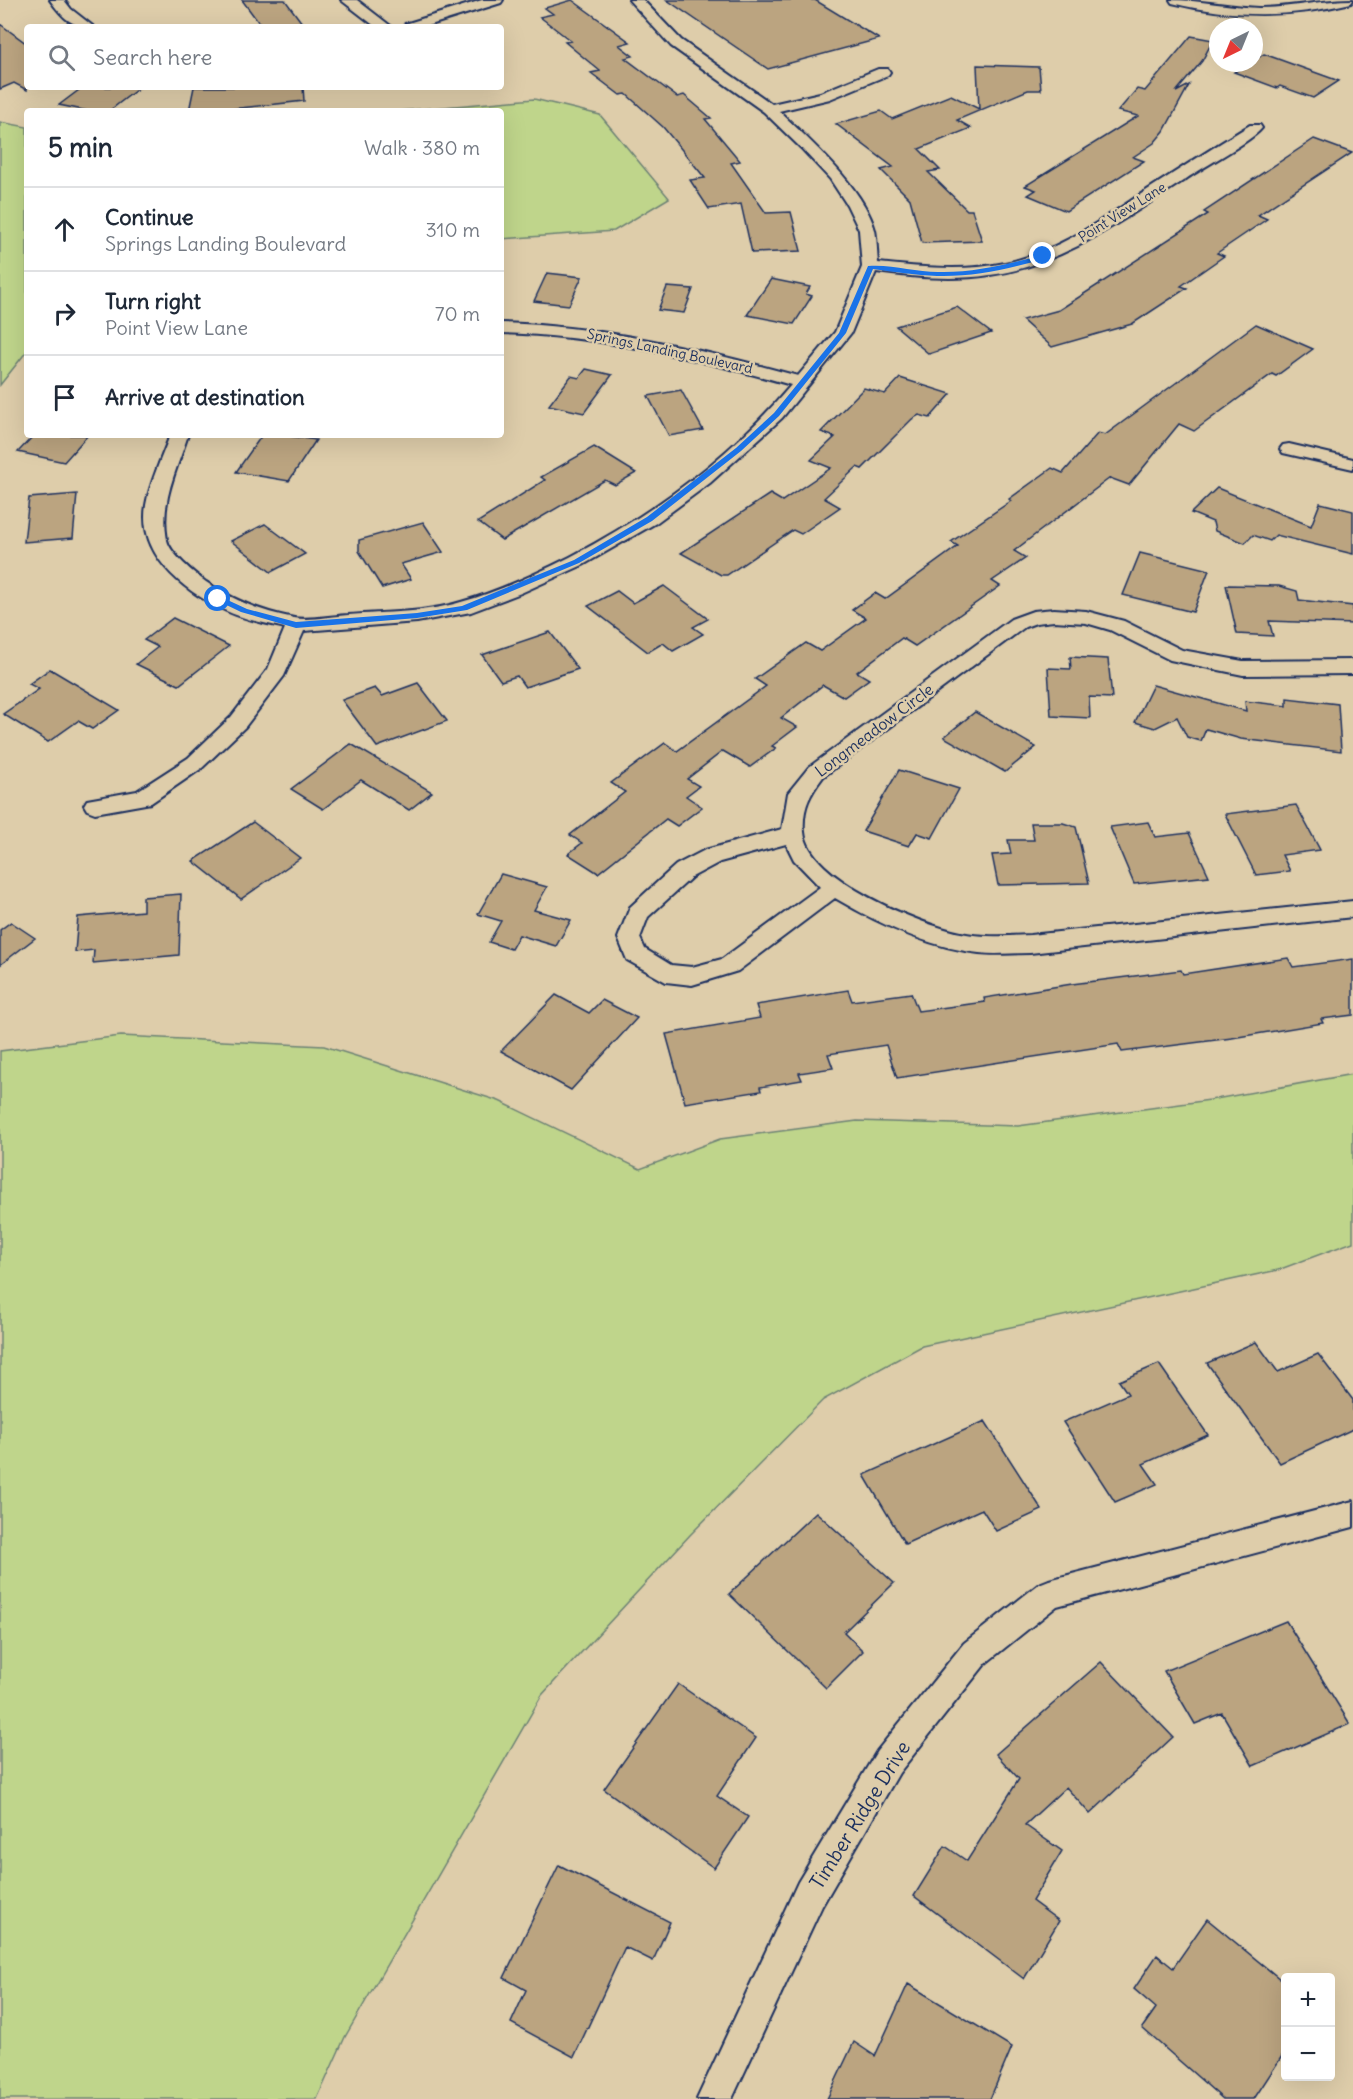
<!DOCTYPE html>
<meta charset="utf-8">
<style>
:root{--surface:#fff;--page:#f2f2f3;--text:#1f2937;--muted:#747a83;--line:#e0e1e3}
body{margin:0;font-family:Delius,sans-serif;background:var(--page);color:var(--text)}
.controls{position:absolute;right:18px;bottom:18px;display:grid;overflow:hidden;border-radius:6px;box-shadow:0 6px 24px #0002}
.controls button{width:54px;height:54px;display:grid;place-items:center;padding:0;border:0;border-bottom:2px solid var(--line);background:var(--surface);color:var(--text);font:30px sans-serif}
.compass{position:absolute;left:1209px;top:18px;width:54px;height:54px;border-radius:50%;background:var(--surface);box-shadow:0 6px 24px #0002;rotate:223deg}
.stop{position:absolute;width:18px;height:18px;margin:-14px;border:4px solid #1a73e8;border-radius:50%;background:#fff}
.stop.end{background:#1a73e8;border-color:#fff;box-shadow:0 2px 6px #0008}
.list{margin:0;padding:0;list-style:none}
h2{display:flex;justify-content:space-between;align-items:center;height:78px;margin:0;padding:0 24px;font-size:26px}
h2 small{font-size:20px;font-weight:400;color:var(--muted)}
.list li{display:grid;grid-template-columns:39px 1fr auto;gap:18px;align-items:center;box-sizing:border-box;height:84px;padding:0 24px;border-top:2px solid var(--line)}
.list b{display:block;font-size:22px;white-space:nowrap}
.list p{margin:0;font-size:20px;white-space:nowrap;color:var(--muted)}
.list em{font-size:20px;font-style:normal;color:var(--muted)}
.icon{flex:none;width:33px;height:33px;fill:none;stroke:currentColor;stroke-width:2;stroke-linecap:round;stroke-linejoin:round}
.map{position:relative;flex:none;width:1353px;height:2099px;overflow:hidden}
.search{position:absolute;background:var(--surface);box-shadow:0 6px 24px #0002;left:24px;top:24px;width:480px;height:66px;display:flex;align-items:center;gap:15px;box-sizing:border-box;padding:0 21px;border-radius:6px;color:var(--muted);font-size:22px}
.panel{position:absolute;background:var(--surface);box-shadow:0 6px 24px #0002;left:24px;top:108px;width:480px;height:330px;border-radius:6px}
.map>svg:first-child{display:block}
.green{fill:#bfd58b;stroke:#6d8274;stroke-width:1.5}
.building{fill:#bba480;stroke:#1b2f5e;stroke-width:1.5}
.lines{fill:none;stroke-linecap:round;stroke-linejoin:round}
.minor-casing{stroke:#1b2f5e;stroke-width:4}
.minor{fill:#decdaa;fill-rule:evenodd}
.route{fill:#1a73e8}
.labels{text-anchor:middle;stroke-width:5;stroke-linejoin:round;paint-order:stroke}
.far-street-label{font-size:14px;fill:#1b2f5e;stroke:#decdaa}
.street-label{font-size:16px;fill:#1b2f5e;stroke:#decdaa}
.near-street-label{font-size:20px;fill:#1b2f5e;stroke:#decdaa}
</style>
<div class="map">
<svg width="1353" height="2099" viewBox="0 0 1353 2099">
<rect width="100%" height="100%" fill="#decdaa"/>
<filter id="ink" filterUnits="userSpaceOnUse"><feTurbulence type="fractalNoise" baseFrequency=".0167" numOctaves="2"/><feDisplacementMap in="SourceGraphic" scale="12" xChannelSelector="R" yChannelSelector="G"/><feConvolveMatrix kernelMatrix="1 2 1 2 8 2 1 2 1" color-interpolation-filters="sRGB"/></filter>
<g filter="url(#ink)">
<!-- green -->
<path class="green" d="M534 99 600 115 669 198 614 231 501 239V111H398Z
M0 122 27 127V351L0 385Z
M121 1036 324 1046 499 1101 640 1169 720 1139 857 1121 1018 1126 1210 1100 1353 1074V1242L1278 1270 922 1346 823 1400 690 1535 542 1695 345 2037 317 2099H0V1051Z"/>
<!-- building -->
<path class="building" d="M242 0H285L305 27H262Z
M572 0 630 42 619 45 633 56 625 58 677 97 684 95 711 118 705 119 740 161 731 163 766 213 791 212 801 251 752 253 741 204 709 209 690 180 705 178 663 127 626 94 620 95 591 73 600 71 565 42 571 41 540 17 553 14 545 8Z
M667 0H815L879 39 768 69Z
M0 24 27 44V90L14 83 0 89Z
M1191 36 1213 40 1202 61 1176 92 1189 85 1164 131 1154 143 1133 157 1144 161 1066 211 1028 195 1036 190 1025 186 1138 116 1118 111 1137 89 1145 91Z
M1264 54 1339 81 1313 98 1280 86 1277 88 1234 72 1249 63H1254V60Z
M977 65 1039 67 1041 90H1028L957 120 971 128 919 149 940 170 928 172 967 210H972L982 241 922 243 910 199 881 170 893 167 836 124 881 111 892 119 951 95 979 109Z
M83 87H140L109 111H88L59 105Z
M194 87H303L304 101 231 109 230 111H189Z
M1314 139 1352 153 1258 215 1267 219 1217 253 1224 256 1181 286 1187 288 1132 324 1052 347 1022 320 1059 310 1208 214 1204 212Z
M547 273 582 277 569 305 534 301Z
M771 279 810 287 806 294 812 296 794 324 747 315Z
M667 287 693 289 684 313 658 310Z
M957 307 991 333 929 354 896 326Z
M1256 324 1313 349 1276 376 1272 374 1194 431 1179 424 1129 485 1110 478 1036 534 1014 551 1026 558 992 581 1000 586 915 646 902 638 857 672 869 679 844 697 823 685 781 718 797 727 772 746 776 748 750 767 723 751 687 779 699 786 686 796 702 807 677 826 666 819 598 873 568 854 582 843 570 835 625 792 611 783 665 743 677 751 766 686 755 679 806 643 820 651 866 618 852 610 875 593 885 599 958 546 951 542 1011 501 1009 499 1052 468 1063 473 1098 433 1105 435Z
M586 369 612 375 584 413 549 405 571 376 579 378Z
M900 378 951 394 930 418 919 415 912 419 862 469 857 467 824 498 840 507 801 534 793 530 727 575H721L681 553 770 494 782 501 831 468 811 460 835 437 821 432 864 388 885 394Z
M681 390 703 430 669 436 648 396Z
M34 435H88L64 462 18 452Z
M262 435H281L316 440 289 481 236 472Z
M594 447 636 473 615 485 605 480 502 540 478 522 545 480 541 477Z
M1217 488 1311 526 1320 503 1353 511V554L1276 535 1270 541 1253 535 1245 543 1215 531 1213 522 1191 513Z
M77 494 73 538 24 542 29 498Z
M423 522 443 552 401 564 411 579 382 588 359 551V540Z
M265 524 305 554 271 572 231 541Z
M1140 553 1209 570 1193 612 1123 595Z
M1226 585 1279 586 1297 591 1299 600 1353 606V624L1269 621 1273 636 1237 634Z
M664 586 708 619 693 627 703 634 673 651 663 643 648 652 588 606 617 591 633 603Z
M173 618 229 646 179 685 136 664 158 647 144 640Z
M550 632 578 669 525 687 517 676 501 681 482 655Z
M1070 657 1108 659 1112 698 1089 697 1090 718 1051 716 1048 668 1071 669Z
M50 669 119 710 92 729 78 721 48 742 3 714 39 689 29 684Z
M418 683 447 721 377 747 342 700 375 688 382 696Z
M1153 685 1246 711 1245 701 1287 706V698L1338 704 1341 751 1241 739 1206 729 1201 741 1187 737 1177 717 1155 728 1135 722Z
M975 712 1036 747 1005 772 944 737Z
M351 744 432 792 409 810 361 780 323 809 291 789Z
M899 770 959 789 932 838 917 833 909 846 863 831Z
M1296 805 1320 850 1282 855 1290 871 1256 875 1225 814Z
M253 822 300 858 241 899 193 861Z
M1148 822 1155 837 1189 833 1209 876 1134 884 1110 827Z
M1031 823H1063L1076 827 1089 883 998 885 992 855 1011 854 1008 840H1034Z
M501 874 547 887 534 910 571 920 556 946 519 935 511 949 489 942 501 921 478 914Z
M181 894 179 955 93 963 94 950 75 952 78 917 143 911V897Z
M11 922 35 938 0 965V930Z
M1288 958 1293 967 1353 959V1015L1321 1019 1323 1023 1232 1038 1122 1052 1118 1044 897 1078 886 1045 828 1054 833 1068 799 1073 802 1080 760 1087 761 1091 685 1103 666 1034 760 1018 756 1005 848 990 852 1001 911 993 918 1011 985 1002 984 998 1072 984 1181 970 1183 974Z
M556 995 589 1013 602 1000 637 1018 571 1090 501 1051Z
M1256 1342 1278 1372 1318 1354 1353 1400V1429L1280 1463 1207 1363Z
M1159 1364 1208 1435 1143 1464 1157 1484 1115 1502 1063 1422 1128 1394 1119 1381Z
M985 1421 1042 1510 996 1531 982 1509 905 1544 864 1475Z
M816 1512 894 1583 844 1632 863 1651 826 1688 729 1594Z
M1286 1621 1350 1724 1253 1766 1222 1713 1195 1724 1164 1671Z
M1101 1662 1173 1737 1090 1814 1066 1787 1025 1825 1062 1851 1032 1901 1059 1921 1024 1979 914 1896 945 1846 967 1861 1019 1779 996 1754Z
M678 1684 756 1738 717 1796 748 1817 714 1868 604 1789Z
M559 1865 670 1922 653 1961 625 1947 574 2057 511 2023 526 1990 504 1978Z
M1207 1919 1286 1984V2050L1254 2099H1223L1142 2028 1156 2008 1134 1989 1157 1955 1173 1968Z
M908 1984 1012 2047 990 2099H827L854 2042 875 2056Z"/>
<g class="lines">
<!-- minor casing -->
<g class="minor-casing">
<path id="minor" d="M50 0H64L71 9 94 27C71 27 63 18 50 0Z
M341 0H357L392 27H376Z
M482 0H503L501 3 424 27H403L405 24Z
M629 0H643L681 40 772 104 820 93 878 69H888L890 72 888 75 830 99 779 111C810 141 864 188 875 230 877 240 877 253 878 263 920 267 963 272 1005 263 1054 253 1097 223 1138 196 1175 172 1212 148 1250 125H1260L1262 128C1252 141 1203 167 1186 179 1125 218 1064 265 990 275 952 281 914 277 876 272L851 333 782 418 710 483 656 523 583 565 521 593 471 612 417 622 304 631 284 676 245 727 202 768 151 803 95 813 87 810 84 805 87 800 137 791 188 758 231 717 268 669 285 628C269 624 251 621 236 615 192 597 137 559 146 505 150 482 162 457 170 435H188C176 472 160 501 167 540 170 554 195 574 206 582 233 600 262 612 294 618 310 621 331 616 348 615 385 612 425 613 461 602 498 592 536 574 570 557 652 514 731 457 791 385 695 358 601 336 501 333V323C603 326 700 349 798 376L835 332 862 267 859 230 847 205 830 179 801 148 764 112 671 46Z
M1170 0C1200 0 1229 7 1259 8 1291 8 1321 0 1353 0L1351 3C1290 18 1233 18 1172 3Z
M1289 444 1353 459V469L1283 453 1280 449 1283 445Z
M1054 609 1086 611 1124 621 1182 650 1243 661 1353 660V674L1243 675 1170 660 1110 630 1086 623 1054 621 1036 623 1025 627 823 777C810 794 802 808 804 832 808 879 920 925 961 933 984 938 1006 936 1030 935L1353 901V917L1030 953C1013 953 995 955 979 953 928 947 879 924 835 898L738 971 692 985 666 982 627 960 618 938 630 907 676 865 705 850 782 829 788 793 809 767 1011 619 1033 611ZM786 844 794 860 820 887 722 959 692 967 671 965 645 949 640 938 648 917 692 877 720 862Z
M1353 1501V1527L1057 1606 986 1663 899 1773 822 1906 732 2099H697L798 1882 877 1751 964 1643 1039 1584 1049 1580Z"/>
</g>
<!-- minor -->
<use href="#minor" class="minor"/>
</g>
</g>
<!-- route -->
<path class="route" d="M1043 255 1046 258C1010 269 974 277 937 276 916 275 894 272 873 269L846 333 779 416 741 451 652 521 579 563 467 610 417 618 296 628 241 612 214 599 221 597 247 609 296 622 417 613 462 606 574 560 647 517 736 448 774 413 839 333 868 266C891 264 915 272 938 272 975 273 1008 264 1043 255Z"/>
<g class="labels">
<!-- far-street labels -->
<g class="far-street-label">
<text transform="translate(1122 212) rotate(-32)" y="5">Point View Lane</text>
<text transform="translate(670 351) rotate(12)" y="5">Springs Landing Boulevard</text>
</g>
<!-- street labels -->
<g class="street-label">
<text transform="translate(874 730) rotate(-37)" y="6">Longmeadow Circle</text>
</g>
<!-- near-street labels -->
<g class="near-street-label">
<text transform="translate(860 1815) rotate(-58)" y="7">Timber Ridge Drive</text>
</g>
</g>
</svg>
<div class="controls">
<button>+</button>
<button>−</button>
</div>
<svg class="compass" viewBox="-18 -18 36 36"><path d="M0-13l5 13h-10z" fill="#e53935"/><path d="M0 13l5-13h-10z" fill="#747a83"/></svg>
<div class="stop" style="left:218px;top:599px"></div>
<div class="stop end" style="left:1043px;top:256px"></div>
<div class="search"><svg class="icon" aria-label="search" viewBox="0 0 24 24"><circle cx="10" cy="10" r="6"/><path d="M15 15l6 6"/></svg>Search here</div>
<section class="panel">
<h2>5 min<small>Walk · 380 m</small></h2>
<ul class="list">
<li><svg class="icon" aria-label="ahead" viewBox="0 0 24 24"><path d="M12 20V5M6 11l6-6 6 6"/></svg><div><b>Continue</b><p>Springs Landing Boulevard</p></div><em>310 m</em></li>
<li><svg class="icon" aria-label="right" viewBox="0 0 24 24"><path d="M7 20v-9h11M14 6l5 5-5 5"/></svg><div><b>Turn right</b><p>Point View Lane</p></div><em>70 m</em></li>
<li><svg class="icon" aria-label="arrive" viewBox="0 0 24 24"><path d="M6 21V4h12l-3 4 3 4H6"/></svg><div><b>Arrive at destination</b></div></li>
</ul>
</section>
</div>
